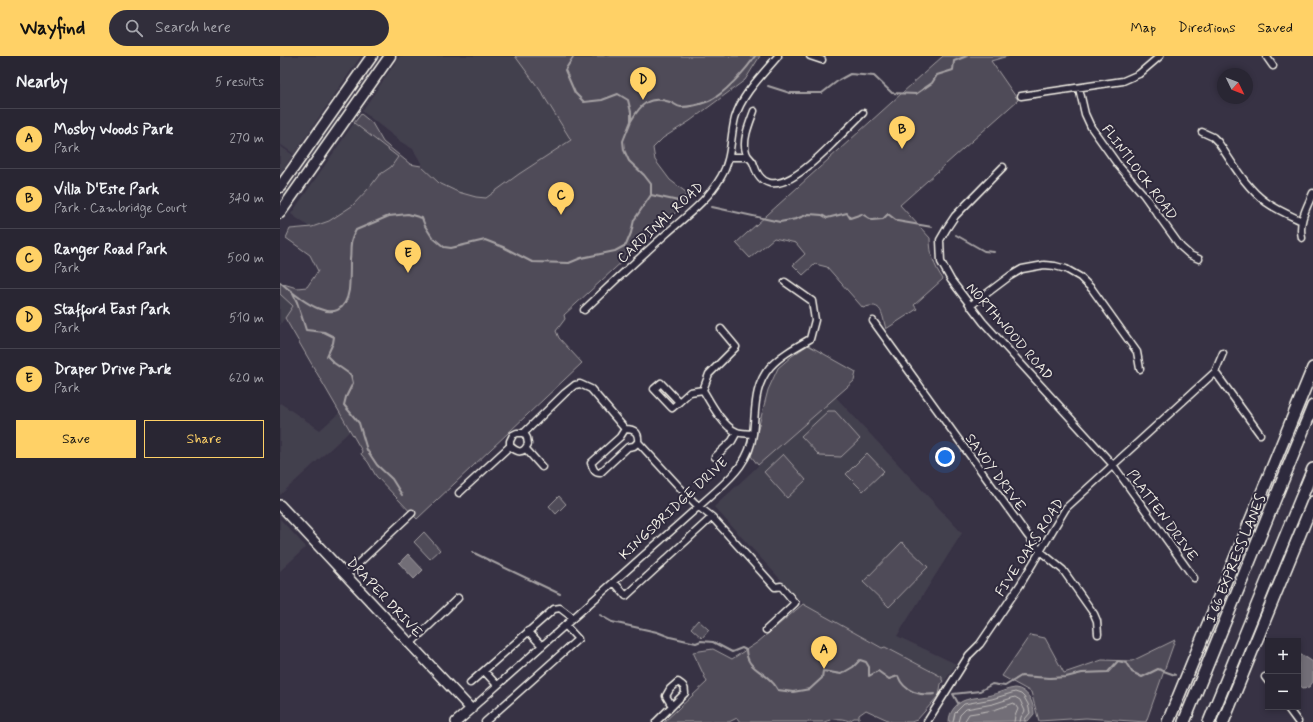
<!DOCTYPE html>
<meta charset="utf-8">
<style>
:root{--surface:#292633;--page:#312e3b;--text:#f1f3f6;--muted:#a5a5ac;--line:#45434e;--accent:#ffd166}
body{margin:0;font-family:Mynerve,sans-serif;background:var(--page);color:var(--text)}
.controls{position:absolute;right:12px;bottom:12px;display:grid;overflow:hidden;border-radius:0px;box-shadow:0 2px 6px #0003}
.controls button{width:36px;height:36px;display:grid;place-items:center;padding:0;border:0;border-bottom:1px solid var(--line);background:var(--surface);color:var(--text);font:20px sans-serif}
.compass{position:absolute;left:937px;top:12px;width:36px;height:36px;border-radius:50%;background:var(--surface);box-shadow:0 2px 6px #0003;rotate:133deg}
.you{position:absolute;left:665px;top:401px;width:14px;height:14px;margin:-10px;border:3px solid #fff;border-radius:50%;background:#1a73e8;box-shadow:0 0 0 6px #1a73e833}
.badge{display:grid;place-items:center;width:26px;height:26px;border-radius:50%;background:var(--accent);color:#111;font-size:13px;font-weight:700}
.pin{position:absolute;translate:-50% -33px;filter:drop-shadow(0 1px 2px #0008)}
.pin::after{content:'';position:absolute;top:21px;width:14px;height:12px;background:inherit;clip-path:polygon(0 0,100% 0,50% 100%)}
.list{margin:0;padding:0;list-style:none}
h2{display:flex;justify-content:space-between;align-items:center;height:52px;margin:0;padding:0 16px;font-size:17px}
h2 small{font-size:13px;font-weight:400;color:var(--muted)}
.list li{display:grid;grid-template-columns:26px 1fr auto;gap:12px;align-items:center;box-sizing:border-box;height:60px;padding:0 16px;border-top:1px solid var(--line)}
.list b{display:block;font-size:15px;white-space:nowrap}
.list p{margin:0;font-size:13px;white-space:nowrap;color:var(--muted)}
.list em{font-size:13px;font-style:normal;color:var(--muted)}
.actions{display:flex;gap:8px;padding:12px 16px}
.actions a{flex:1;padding:9px 0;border:1px solid var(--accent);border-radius:0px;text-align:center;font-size:14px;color:var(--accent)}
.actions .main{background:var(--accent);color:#111}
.icon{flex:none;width:22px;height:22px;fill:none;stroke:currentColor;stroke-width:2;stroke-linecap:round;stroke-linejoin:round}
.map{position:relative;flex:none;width:1033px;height:666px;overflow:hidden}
header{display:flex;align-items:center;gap:24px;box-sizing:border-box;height:56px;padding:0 20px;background:var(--accent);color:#111}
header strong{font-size:19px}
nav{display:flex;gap:22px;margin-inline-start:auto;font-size:14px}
.search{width:280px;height:36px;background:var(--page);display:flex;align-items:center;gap:10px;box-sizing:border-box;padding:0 14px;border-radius:22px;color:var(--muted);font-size:15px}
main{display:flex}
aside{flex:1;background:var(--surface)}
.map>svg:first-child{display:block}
.built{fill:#433f4e}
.green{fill:#504b59;stroke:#a29ea0}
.water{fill:#726e77;stroke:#a6a2a4}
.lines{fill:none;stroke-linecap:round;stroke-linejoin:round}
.shore{stroke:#c0bdbb;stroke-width:1}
.stream{stroke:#a6a2a4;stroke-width:2}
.street-casing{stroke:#f4f1e8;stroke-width:9}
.secondary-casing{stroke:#f4f1e8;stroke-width:12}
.primary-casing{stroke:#f4f1e8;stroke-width:13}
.highway-casing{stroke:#f4f1e8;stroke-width:14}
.street{stroke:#2f2a3d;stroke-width:6}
.secondary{stroke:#2f2a3d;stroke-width:9}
.primary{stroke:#2f2a3d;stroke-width:10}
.highway{stroke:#2f2a3d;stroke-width:11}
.labels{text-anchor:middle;stroke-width:4;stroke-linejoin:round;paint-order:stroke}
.street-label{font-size:14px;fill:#f4f1e8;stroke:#2f2a3d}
</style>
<header>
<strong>Wayfind</strong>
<div class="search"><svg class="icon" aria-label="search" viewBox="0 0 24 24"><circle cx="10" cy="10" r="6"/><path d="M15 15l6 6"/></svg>Search here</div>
<nav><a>Map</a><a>Directions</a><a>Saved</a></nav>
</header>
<main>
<aside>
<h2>Nearby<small>5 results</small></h2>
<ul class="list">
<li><span class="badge">A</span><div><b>Mosby Woods Park</b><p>Park</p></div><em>270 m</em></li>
<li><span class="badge">B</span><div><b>Villa D'Este Park</b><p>Park · Cambridge Court</p></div><em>340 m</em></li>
<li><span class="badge">C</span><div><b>Ranger Road Park</b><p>Park</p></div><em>500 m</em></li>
<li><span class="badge">D</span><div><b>Stafford East Park</b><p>Park</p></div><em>510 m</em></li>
<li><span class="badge">E</span><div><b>Draper Drive Park</b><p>Park</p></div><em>620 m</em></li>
</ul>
<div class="actions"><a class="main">Save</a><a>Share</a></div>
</aside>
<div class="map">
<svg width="1033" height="666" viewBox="0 0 1033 666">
<rect width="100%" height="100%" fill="#373244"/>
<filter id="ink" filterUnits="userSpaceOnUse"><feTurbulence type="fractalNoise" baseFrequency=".025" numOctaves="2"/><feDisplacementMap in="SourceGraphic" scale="8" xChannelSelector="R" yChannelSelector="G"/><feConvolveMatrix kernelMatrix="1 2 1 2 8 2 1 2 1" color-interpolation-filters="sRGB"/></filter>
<g filter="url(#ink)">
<!-- built -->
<path class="built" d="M0 0H81L14 98 0 88Z
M120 0H286L354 45 178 171 133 93 121 86 82 55Z
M74 67 114 98 118 101 56 190 11 158Z
M0 90 13 99 0 118Z
M0 236 15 247 0 269Z
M554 339 682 477 617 580 676 608 664 626 523 548 434 451Z
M0 347 40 374 59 357 70 375 0 439Z
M0 463 26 491 0 515Z"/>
<!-- green -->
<path class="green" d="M235 0H480L465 24 410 65 383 82 373 92 375 104 390 124 407 137 404 141 407 146 284 259 285 263 276 275 279 282 302 307 137 463 96 420 88 406 81 398 82 395 5 262 13 250 0 238V227L17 232 27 231 38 215 30 199 6 182 10 173 32 171 49 165 72 150 90 131 99 119 111 111 118 101 74 67 81 58 92 67 103 86 130 108 141 110 159 127 178 136 196 141 206 142 239 118 291 84 260 34Z
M663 0H728L711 5 738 44 620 149 650 182C650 198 654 210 663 223L634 249 637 253 606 273C602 260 603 244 583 252L547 211 535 208 523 219 513 209 525 198 516 187 494 182 470 202 456 187Z
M528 289 576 316 574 325 478 409 471 400 488 334 498 312 512 300Z
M548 355H555L580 383 561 401 540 400 521 380Z
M587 397 604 415 583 435 566 418Z
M503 398 526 424 507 442 484 416Z
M279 440 286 448 276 458 269 450Z
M144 476 160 494 150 503 134 486Z
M622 486 648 511 609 551 583 526Z
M523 548 602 592 605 591 662 621V624L663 625 661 628 659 639 637 664 631 666H612L586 654 579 659V662H574L569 665C559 661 553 663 544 666H460L457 662 449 666H384L427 626 413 596 433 593 452 603 478 586Z
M418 564 429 574 422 582 411 572Z
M750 579 765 582 784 617 822 604 852 605 895 584 866 666 806 662 759 665 751 636 722 620Z"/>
<!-- water -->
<path class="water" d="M128 498 143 514 134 523 119 507Z
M1018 598 1024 600 1033 606V626L1029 631 1023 632 1018 628Z
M735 632C747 633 754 646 754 658L748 665 669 666C669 660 671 656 674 652 683 640 698 643 711 639 719 637 726 633 735 632Z"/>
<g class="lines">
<!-- shore -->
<path class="shore" d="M673 666 675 657 684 648 712 643 735 636 741 638 744 641 748 648 750 657 745 663V666
M678 666 680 659 686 653 713 648 735 641 740 644 745 655 741 661 740 666
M684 666 689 658 714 654 734 647 738 653 735 660 734 666"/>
<!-- stream -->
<path class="stream" d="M488 30 510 37H542L559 24 570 18 594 20 612 37 636 38 652 27 657 19 673 14 674 5 687 0
M351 65C361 48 369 39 390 46 394 47 397 51 401 51 409 51 421 48 429 45 443 39 467 13 475 0
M371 139 403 146
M432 151 500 166 516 163 529 158 542 159 547 162 567 157 570 162 582 158 592 164 603 163 608 158 617 165 652 171
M676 179 704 195 714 196
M0 226C17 241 62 279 69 234 70 224 70 214 70 203 71 199 70 193 71 188 71 183 74 178 76 174L109 160 128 158 142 162 145 170 152 181 164 191 171 192 205 184 223 191 252 206 289 207 301 202 335 195 346 189 351 177 354 164 371 139V128L364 119 349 105 344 94 343 85 351 65V56L348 44 338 38 322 44 304 46 295 37 285 14 294 0
M13 238 17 246 26 274 44 276 54 281 53 287 47 300 54 307 71 319 73 327 66 341 64 349 79 367 87 394 97 409 112 423 122 439
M192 496 280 538
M320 559 332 566 377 576 390 581 416 587 421 585 433 586 452 596 462 592 466 594C467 613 482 614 492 626 495 628 496 632 498 634L513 636 530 633 542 622 543 615 561 618 573 611 580 604 586 606 589 611V620L598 615 609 623 618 620C624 636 640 640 655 638
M678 647 673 638 700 635 712 628 725 630 741 620 770 622 786 621 802 617 828 616 838 605 846 607 852 616 862 621 878 613 895 619"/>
<!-- street casing -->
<g class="street-casing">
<path id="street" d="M530 0 542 4
M986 0 993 10
M799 32 805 58 811 71 838 109 863 138 901 191 910 199 919 203
M741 40 843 25 859 18 880 0
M474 55C470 66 462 84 466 96 467 102 473 103 474 109 488 154 536 104 553 87 563 77 573 67 583 57
M922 76 933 81 938 86C952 106 965 131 986 146 997 154 1009 159 1022 165
M449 101H468
M723 111 675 160 667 172 660 184 661 206 671 224 703 266 833 409 914 522
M1022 182C1018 166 1027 151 1033 137
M690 250 730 220 742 213 764 209 775 210 786 213 800 221 812 233 857 296 860 313
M304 254C331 228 358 203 386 178 406 160 428 144 441 121 452 103 450 82 455 62 462 38 482 19 498 0
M593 265 748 480 760 495 783 514 814 558 817 565 818 578
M441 273 456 291 429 318 423 334C430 346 443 371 457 376 461 378 468 377 473 378
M935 316 980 378
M399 346 392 352 374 333 381 327 399 346 410 336 423 334
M345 373C355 373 359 377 358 386L404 436 419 451 432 461 495 531 501 530 515 547 486 574
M345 373 340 381 311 407C313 412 314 417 320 417L348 391 354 390 358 386
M230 390C238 397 243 398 248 388L247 382 244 377
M246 393 262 411
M435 401 452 385 457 376
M179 437 230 390V385L233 379 237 377H244L285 337 295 329 300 328 311 333 345 373
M66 519 132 457
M334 526 346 540 432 461
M248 575 262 590
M130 588 178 542
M204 615 217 629
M985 621 988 625
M190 627 274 553 280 552 293 562
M1007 651 1018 666
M191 653 436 435C454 419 470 403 473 378 476 354 473 331 490 311 501 299 516 291 530 283L535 264 532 245 505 226
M205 666 298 583 285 569
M376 666 405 637C405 631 404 630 398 626L390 633 386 640 392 650
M647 666 689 599 700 588 740 529 786 452 935 316 943 297"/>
</g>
<!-- secondary casing -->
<g class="secondary-casing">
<path id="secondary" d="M0 449 191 653 176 666"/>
</g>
<!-- primary casing -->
<g class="primary-casing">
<path id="primary" d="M0 131 92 0
M0 157 110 0"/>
</g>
<!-- highway casing -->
<g class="highway-casing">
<path id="highway" d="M888 666 1033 312
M904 666 1033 350
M929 666 1033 413
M943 666 1033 446"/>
</g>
<!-- street -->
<use href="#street" class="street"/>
<!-- secondary -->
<use href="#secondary" class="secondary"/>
<!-- primary -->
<use href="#primary" class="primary"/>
<!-- highway -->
<use href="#highway" class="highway"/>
</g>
</g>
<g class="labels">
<!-- street labels -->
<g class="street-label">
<text transform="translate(860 116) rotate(53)" y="5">FLINTLOCK ROAD</text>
<text transform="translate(380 166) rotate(-43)" y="5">CARDINAL ROAD</text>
<text transform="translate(730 275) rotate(49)" y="5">NORTHWOOD ROAD</text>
<text transform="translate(716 416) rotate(54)" y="5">SAVOY DRIVE</text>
<text transform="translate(393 452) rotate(-43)" y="5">KINGSBRIDGE DRIVE</text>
<text transform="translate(883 459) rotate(54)" y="5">PLATTEN DRIVE</text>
<text transform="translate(749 491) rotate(-57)" y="5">FIVE OAKS ROAD</text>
<text transform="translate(955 502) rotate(-68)" y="5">I 66 EXPRESS LANES</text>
<text transform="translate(105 541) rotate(47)" y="5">DRAPER DRIVE</text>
</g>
</g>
</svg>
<div class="controls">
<button>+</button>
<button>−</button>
</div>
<svg class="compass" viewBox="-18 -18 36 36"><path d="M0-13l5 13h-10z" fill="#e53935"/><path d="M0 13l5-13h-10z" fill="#a5a5ac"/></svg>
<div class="you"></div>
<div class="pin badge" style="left:544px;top:613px">A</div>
<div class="pin badge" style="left:622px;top:93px">B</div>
<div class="pin badge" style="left:281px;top:159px">C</div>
<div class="pin badge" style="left:363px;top:44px">D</div>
<div class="pin badge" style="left:128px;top:217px">E</div>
</div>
</main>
